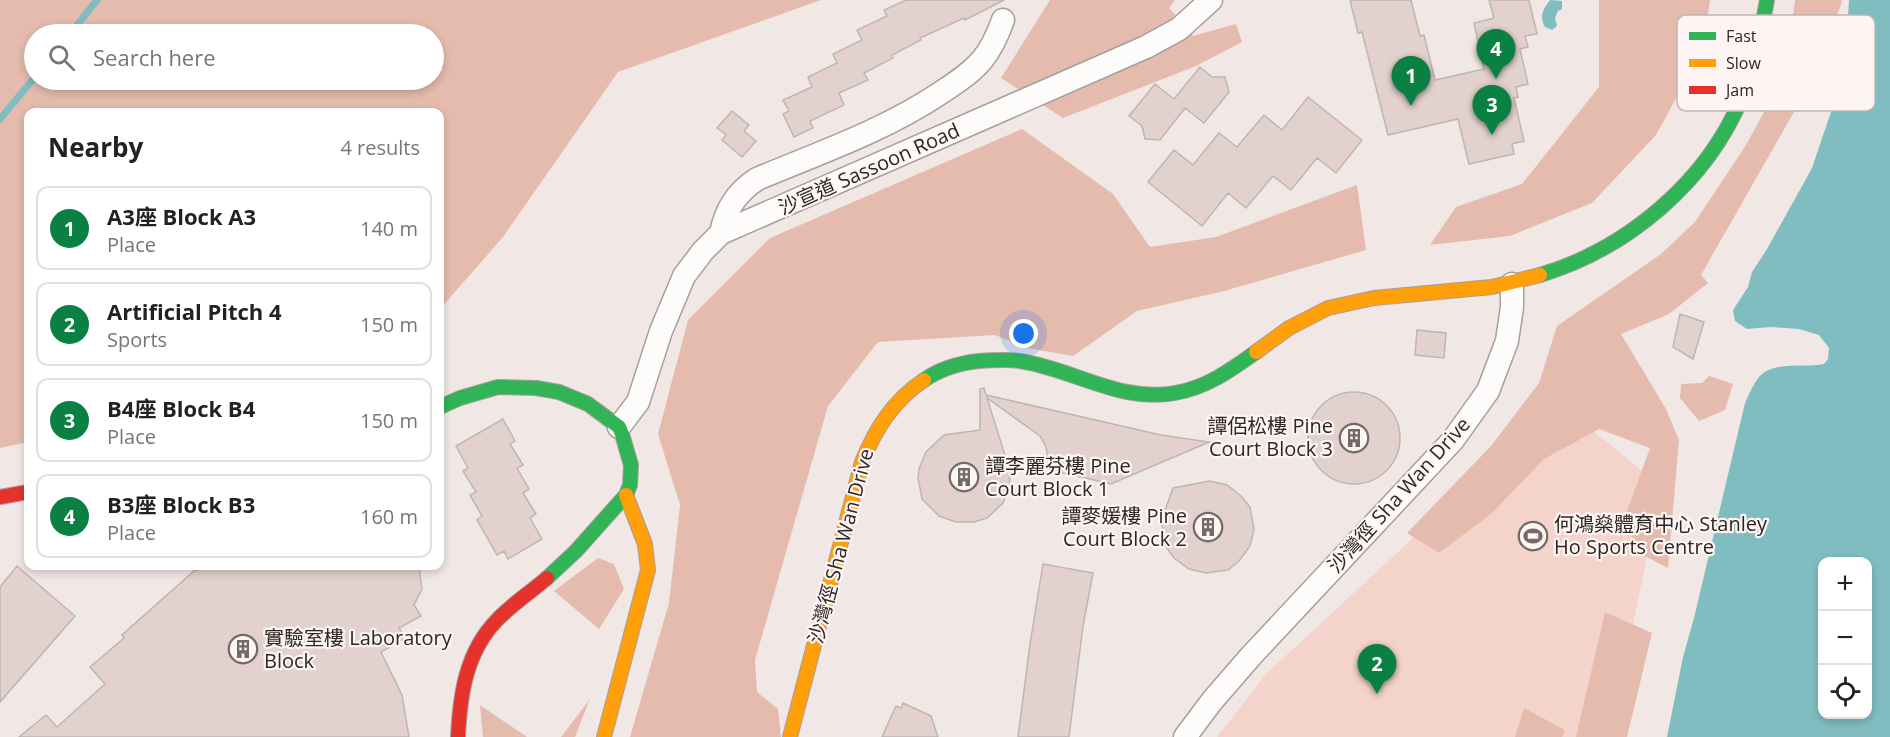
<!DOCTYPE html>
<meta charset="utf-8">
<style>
:root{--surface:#fff;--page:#f6f6f6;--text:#222;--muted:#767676;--line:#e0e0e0;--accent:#0b8043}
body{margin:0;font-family:"Open Sans","Noto Sans TC",sans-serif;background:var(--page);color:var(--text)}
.controls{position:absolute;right:18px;bottom:18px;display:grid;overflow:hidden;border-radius:12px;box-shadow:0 3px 9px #0003}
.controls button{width:54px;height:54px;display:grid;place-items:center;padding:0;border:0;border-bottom:2px solid var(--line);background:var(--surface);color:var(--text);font:30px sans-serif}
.you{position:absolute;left:1024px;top:334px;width:21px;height:21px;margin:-15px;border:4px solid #fff;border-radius:50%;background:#1a73e8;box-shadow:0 0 0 9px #1a73e833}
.badge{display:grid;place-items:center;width:39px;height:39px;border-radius:50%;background:var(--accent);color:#fff;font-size:20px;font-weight:700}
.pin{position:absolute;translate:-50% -50px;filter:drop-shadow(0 2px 3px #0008)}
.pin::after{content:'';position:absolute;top:32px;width:21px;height:18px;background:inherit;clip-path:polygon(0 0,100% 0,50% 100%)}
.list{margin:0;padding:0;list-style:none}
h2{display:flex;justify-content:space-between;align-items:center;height:78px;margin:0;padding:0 24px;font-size:26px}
h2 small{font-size:20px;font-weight:400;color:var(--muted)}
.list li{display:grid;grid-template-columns:39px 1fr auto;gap:18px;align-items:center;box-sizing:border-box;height:84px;margin:0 12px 12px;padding:0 12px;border:2px solid var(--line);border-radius:12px}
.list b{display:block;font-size:22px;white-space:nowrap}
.list p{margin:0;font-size:20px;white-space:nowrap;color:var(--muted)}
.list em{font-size:20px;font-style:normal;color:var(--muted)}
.icon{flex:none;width:33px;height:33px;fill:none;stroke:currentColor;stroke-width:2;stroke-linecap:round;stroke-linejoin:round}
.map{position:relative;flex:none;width:1890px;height:737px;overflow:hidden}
.search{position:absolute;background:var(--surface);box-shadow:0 3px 9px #0003;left:24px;top:24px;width:420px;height:66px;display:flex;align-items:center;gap:15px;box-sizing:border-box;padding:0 21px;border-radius:33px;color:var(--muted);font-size:22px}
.panel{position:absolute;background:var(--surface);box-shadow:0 3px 9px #0003;left:24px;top:108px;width:420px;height:462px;border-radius:12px}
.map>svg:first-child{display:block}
.green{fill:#f4d4ca}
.forest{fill:#e4bbad;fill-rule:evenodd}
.water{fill:#80bdc1;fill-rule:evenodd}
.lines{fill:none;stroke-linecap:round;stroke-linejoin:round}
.stream{stroke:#80bdc1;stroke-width:7}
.building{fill:#e2d1cc;stroke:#bdb6b4;stroke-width:1.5}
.street-casing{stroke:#a69e9c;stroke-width:25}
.fast-casing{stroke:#a69e9c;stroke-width:16}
.slow-casing{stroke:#a69e9c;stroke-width:16}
.jam-casing{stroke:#a69e9c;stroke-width:16}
.street{stroke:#fdfcfb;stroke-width:22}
.fast{stroke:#30b455;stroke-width:14}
.slow{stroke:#ff9f0a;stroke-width:14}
.jam{stroke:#e5322d;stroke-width:14}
.labels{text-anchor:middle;stroke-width:4.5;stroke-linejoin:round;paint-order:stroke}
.street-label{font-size:20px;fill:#2d2624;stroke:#fcf5f3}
.poi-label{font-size:20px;fill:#2d2624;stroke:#fcf5f3;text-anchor:start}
.key{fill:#fcf5f3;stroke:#beb7b5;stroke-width:1.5}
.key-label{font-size:16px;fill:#2d2624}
</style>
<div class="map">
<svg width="1890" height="737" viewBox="0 0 1890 737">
<rect width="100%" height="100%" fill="#f1e8e5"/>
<!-- green -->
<path class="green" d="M1559 403 1662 487 1609 737H1217L1266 674Z"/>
<!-- forest -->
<path class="forest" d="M0 0H821L618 72 503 237 440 309V112H28V442L0 448ZM34 34H434V80H34Z
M1050 0H1175L1169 8 1193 36 1236 24 1242 42 1196 66 1063 118 1001 78Z
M1599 0H1710L1703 49 1656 135 1592 203 1510 236 1430 245 1456 207 1522 184 1599 87Z
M1795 0H1841L1842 2 1810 84 1701 275 1708 283 1669 314 1621 334 1666 409 1679 440 1668 568 1639 553 1624 519 1650 448 1599 429 1544 459 1491 514 1439 553 1407 533 1491 446 1539 383 1557 326 1661 254 1695 222 1746 145 1778 86 1791 31Z
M1022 129 1113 194 1150 247 1216 237 1357 185 1366 250 1224 291 1137 311 1073 356 1027 348 995 335 878 342 828 406 755 660 757 692 778 709 781 737H630L669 603 680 505 658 434 688 320 770 238Z
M1709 376 1733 384 1725 410 1699 421 1680 398 1681 384 1702 383Z
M598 558 614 564 624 589 599 629 554 591Z
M1605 612 1652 633 1627 737H1576Z
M590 699 575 737H561Z
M480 705 527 737H483Z
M1524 708 1565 730 1562 737H1515Z"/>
<!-- water -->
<path class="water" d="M1550 0 1562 1V9L1558 11 1555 18 1557 26 1552 30 1545 27C1539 17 1543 9 1550 0Z
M1849 0H1890V737H1667L1683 657 1694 618 1745 403C1749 394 1755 380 1762 374 1778 361 1806 368 1824 364L1828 359 1829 348 1819 335 1799 329 1771 327 1747 329 1735 321 1733 310 1748 287 1752 272 1767 249 1812 168 1834 103 1846 47ZM1822 562H1868V714H1822Z"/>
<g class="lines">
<!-- stream -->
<path class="stream" d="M70 34 97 0
M0 119 34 78"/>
</g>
<!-- building -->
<path class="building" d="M906 0H1004L965 20 964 18 920 38 921 40 892 55 893 58 864 73 868 80 839 93 844 105 810 121 813 128 794 137 783 114 789 111 783 100 812 87 808 77 837 63 833 54 862 40 857 30 887 16 884 10Z
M1350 0H1411L1420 36 1424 35 1435 80 1484 69 1474 23 1494 18 1489 0H1529L1537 34 1525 36 1528 47 1520 49 1528 84 1516 87 1518 97 1514 98 1524 141 1512 144 1514 154 1469 164 1458 119 1388 135 1362 32 1358 33Z
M1200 67 1212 77H1225L1229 92 1204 123 1185 108 1160 140 1145 139 1142 126 1129 116 1155 84 1174 99Z
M1308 97 1362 140 1336 173 1317 158 1291 190 1273 176 1246 208 1228 193 1202 226 1148 182 1174 150 1193 165 1219 133 1237 147 1264 115 1282 130Z
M732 111 749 125 744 131 756 141 742 157 722 140 726 135 717 128Z
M1680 314 1704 322 1693 359 1673 347Z
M1417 330 1446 333 1444 358 1415 355Z
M984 388 986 395 1161 435 1209 442 1111 484 1055 471 1049 466 1046 447 1040 436 987 398 1009 468 1010 486 1003 503 987 518 974 522H956L939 516 922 499 918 478 919 469 926 452 944 435 980 430V389Z
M1308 438a46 46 0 1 1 92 0a46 46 0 1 1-92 0Z
M503 419 515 441 510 444 523 465 517 468 529 489 523 493 536 514 530 518 542 539 508 559 504 551 497 555 477 520 482 516 470 495 476 492 463 471 468 468 456 446Z
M1210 481 1227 485 1241 496 1250 507 1254 529 1250 546 1239 561 1228 570 1206 573 1189 569 1174 558 1166 547 1162 525 1163 516 1173 488Z
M1043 564 1093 573 1083 626 1069 737H1018L1030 644Z
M17 566 75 616 0 702V587Z
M209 566H419L422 589 414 605 421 616 399 628 405 638 381 652 402 695 409 737H19L46 715 57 727 105 684 90 667 124 638 122 635 194 571Z
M903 703 931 716 938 737H882L896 706 901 708Z"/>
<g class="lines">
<!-- street casing -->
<g class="street-casing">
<path id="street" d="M721 233C726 209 736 193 757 179 819 153 883 131 939 94 954 84 970 74 982 60 992 48 998 34 1003 20
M619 427 638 402 661 331 684 276 703 251 721 233 1146 47 1179 29 1211 0
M1185 737 1212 701 1251 656 1453 440 1488 391 1507 341 1512 307V284"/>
</g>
<!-- fast casing -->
<g class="fast-casing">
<path id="fast" d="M1540 275C1627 249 1707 182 1742 97 1755 65 1761 33 1767 0
M924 380C940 369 960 363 979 361 993 360 1007 359 1020 361 1073 369 1120 403 1175 393 1206 388 1231 370 1256 352
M440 407 460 398 498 387 536 388 559 392 588 404 619 427 622 434 631 465 630 485 626 495 576 551 547 578"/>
</g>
<!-- slow casing -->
<g class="slow-casing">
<path id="slow" d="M1256 352 1289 328 1328 308 1374 298 1492 287 1540 275
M604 737 648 570 645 544 626 495
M790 737 862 462C876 428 893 401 924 380"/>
</g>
<!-- jam casing -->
<g class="jam-casing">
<path id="jam" d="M0 497 28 492
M458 737C460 694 466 652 497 620 512 604 531 592 547 578"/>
</g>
<!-- street -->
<use href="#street" class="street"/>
<!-- fast -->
<use href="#fast" class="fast"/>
<!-- slow -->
<use href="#slow" class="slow"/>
<!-- jam -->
<use href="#jam" class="jam"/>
</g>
<!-- icons -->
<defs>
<g id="building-ring" transform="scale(1.5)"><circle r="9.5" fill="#fcf5f3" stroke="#726a68" stroke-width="1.5"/><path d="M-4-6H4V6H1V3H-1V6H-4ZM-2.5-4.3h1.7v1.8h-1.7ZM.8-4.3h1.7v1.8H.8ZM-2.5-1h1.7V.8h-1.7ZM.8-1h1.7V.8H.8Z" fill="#726a68"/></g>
<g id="stadium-ring" transform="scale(1.5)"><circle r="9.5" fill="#fcf5f3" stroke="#726a68" stroke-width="1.5"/><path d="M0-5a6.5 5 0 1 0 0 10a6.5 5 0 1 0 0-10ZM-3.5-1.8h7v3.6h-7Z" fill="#726a68"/></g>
</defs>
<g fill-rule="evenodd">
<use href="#building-ring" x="1354" y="438"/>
<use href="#building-ring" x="964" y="477"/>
<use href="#building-ring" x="1208" y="527"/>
<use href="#stadium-ring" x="1533" y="536"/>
<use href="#building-ring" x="243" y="649"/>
</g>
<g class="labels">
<!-- street labels -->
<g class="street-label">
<text transform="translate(869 169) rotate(-24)" y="7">沙宣道 Sassoon Road</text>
<text transform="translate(1399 495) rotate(-48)" y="7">沙灣徑 Sha Wan Drive</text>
<text transform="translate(841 546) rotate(-75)" y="7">沙灣徑 Sha Wan Drive</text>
</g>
<!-- poi labels -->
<g class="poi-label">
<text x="1333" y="433" text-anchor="end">譚侶松樓 Pine<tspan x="1333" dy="23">Court Block 3</tspan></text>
<text x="985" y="473">譚李麗芬樓 Pine<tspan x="985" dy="23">Court Block 1</tspan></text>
<text x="1187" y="523" text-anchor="end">譚麥媛樓 Pine<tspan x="1187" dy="23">Court Block 2</tspan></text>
<text x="1554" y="531">何鴻燊體育中心 Stanley<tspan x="1554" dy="23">Ho Sports Centre</tspan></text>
<text x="264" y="645">實驗室樓 Laboratory<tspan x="264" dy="23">Block</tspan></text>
</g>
</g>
<!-- legend -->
<rect x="1677" y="15" width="198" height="96" rx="9" class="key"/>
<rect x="1689" y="32" width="27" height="8" fill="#30b455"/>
<rect x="1689" y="59" width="27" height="8" fill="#ff9f0a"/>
<rect x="1689" y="86" width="27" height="8" fill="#e5322d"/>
<g class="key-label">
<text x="1726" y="42">Fast</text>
<text x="1726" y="69">Slow</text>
<text x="1726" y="96">Jam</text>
</g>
</svg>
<div class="controls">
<button>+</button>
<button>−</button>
<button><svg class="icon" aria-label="locate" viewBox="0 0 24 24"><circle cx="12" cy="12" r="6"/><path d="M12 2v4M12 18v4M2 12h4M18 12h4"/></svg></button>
</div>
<div class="you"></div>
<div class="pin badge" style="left:1411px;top:106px">1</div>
<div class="pin badge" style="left:1377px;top:694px">2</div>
<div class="pin badge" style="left:1492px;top:135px">3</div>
<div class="pin badge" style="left:1496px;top:79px">4</div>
<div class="search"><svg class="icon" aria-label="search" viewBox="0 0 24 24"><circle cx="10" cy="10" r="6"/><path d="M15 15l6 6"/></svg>Search here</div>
<section class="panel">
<h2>Nearby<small>4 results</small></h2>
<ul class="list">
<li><span class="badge">1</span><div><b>A3座 Block A3</b><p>Place</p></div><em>140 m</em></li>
<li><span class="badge">2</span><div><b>Artificial Pitch 4</b><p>Sports</p></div><em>150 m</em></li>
<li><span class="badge">3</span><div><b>B4座 Block B4</b><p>Place</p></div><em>150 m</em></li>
<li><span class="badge">4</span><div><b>B3座 Block B3</b><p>Place</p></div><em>160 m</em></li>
</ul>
</section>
</div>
